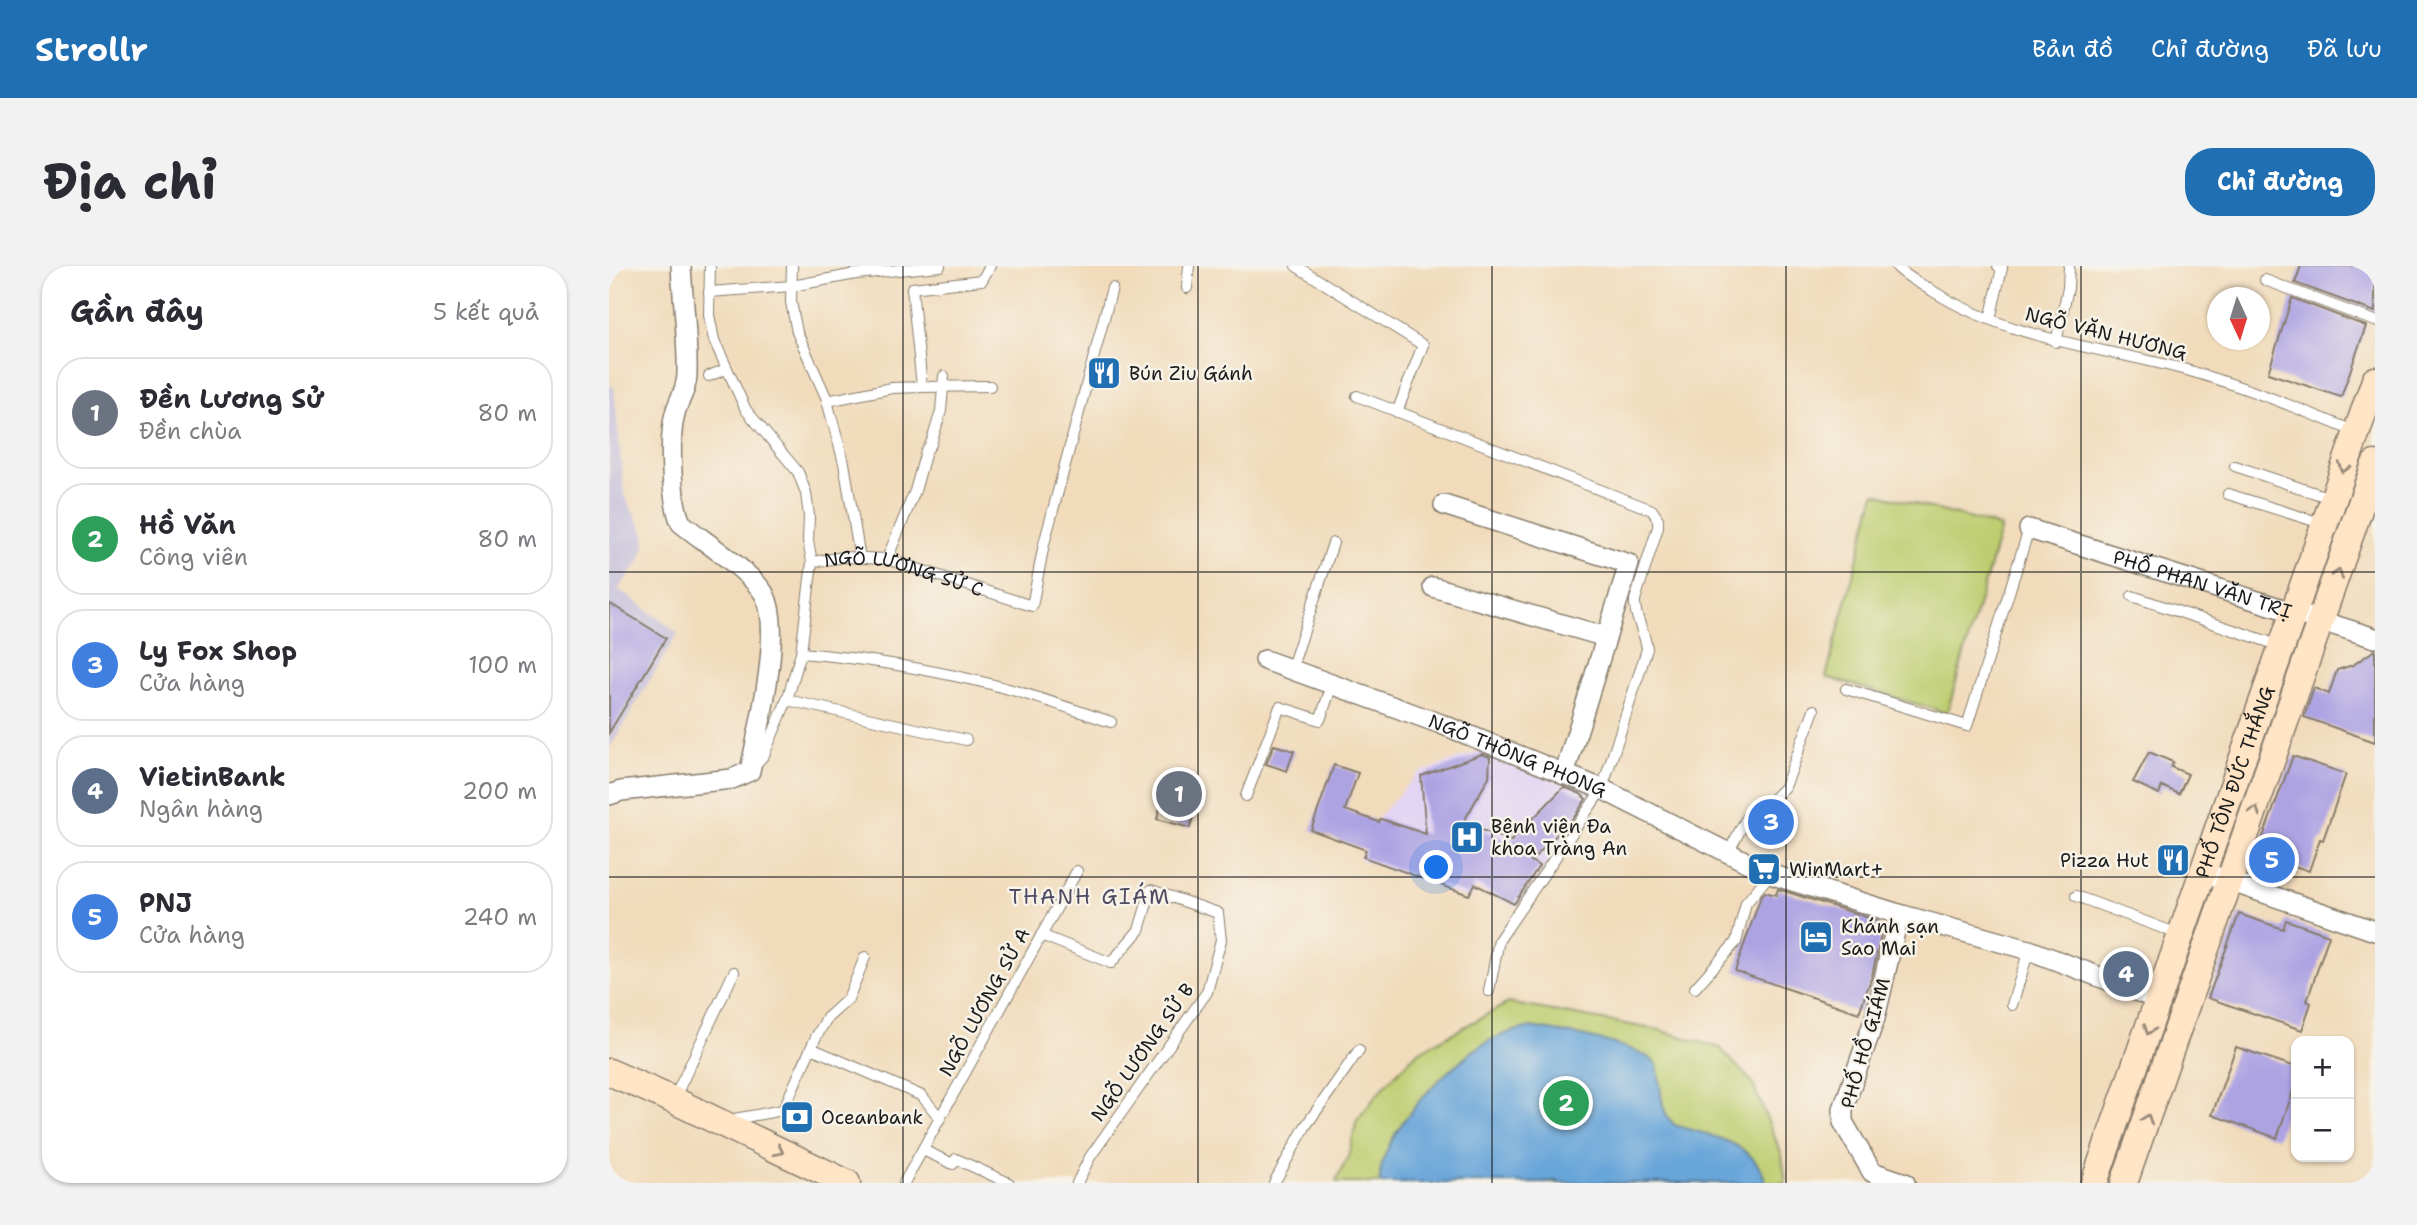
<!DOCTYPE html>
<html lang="vi">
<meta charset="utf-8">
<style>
:root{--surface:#fff;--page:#f2f2f3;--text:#2b2b33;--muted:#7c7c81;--line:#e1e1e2;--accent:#1f6fb2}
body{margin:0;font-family:"Shantell Sans",sans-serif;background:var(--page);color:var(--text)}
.controls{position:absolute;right:21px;bottom:21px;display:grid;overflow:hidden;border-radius:14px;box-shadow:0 2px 5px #0004}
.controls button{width:63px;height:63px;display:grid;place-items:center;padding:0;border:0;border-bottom:2px solid var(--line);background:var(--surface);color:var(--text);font:35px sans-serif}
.compass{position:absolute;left:1598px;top:21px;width:63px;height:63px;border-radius:50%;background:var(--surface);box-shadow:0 2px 5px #0004;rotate:176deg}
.you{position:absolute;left:828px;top:602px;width:24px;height:24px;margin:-18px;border:5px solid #fff;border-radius:50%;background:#1a73e8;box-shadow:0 0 0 10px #1a73e833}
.badge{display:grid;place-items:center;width:46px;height:46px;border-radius:50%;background:var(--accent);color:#fff;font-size:23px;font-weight:700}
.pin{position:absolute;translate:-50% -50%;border:4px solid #fff;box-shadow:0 2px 7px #0006}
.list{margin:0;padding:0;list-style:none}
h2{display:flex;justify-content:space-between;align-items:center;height:91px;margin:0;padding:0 28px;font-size:30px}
h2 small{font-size:23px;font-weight:400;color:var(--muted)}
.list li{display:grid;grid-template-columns:46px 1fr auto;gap:21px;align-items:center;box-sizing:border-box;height:112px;margin:0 14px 14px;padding:0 14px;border:2px solid var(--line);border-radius:28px}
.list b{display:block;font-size:26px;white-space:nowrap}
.list p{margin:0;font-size:23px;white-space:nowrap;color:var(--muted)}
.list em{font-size:23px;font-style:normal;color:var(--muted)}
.map{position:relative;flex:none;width:1766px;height:917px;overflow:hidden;border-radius:28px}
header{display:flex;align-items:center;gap:42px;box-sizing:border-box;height:98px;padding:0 35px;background:var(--accent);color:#fff}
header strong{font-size:33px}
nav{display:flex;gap:38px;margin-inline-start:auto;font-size:24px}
.intro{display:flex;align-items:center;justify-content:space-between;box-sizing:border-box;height:168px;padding:0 42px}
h1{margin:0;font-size:49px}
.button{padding:18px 32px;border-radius:28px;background:var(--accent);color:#fff;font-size:24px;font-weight:700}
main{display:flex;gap:42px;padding:0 42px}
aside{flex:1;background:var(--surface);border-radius:28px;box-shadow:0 2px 5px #0004}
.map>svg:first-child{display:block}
.built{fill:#e2d4f3}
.industrial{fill:#c5c0da}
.green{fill:#bdcd70;stroke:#6c7446;stroke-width:2}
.water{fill:#68a5d9;stroke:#42607a;stroke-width:2}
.building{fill:#ada3e3}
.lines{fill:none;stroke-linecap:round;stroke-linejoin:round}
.lane-casing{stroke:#867c6c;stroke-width:12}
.street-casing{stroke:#867c6c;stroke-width:22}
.secondary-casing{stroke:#867c6c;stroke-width:29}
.lane{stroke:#fff;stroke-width:10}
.street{stroke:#fff;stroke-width:19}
.secondary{stroke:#ffe4c6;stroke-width:26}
.oneway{stroke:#998a7a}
.grid{fill:none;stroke:#1c1c1c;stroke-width:2;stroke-opacity:0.55}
.labels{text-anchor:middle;stroke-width:5;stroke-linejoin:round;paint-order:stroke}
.street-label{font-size:19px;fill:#1c1c1c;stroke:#f7f3e8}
.poi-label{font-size:19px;fill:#1c1c1c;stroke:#f7f3e8;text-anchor:start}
.neighbourhood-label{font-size:21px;letter-spacing:2px;fill:#4f4b62;stroke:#f7f3e8}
</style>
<header>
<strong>Strollr</strong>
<nav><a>Bản đồ</a><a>Chỉ đường</a><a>Đã lưu</a></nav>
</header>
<div class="intro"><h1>Địa chỉ</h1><a class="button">Chỉ đường</a></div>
<main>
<aside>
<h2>Gần đây<small>5 kết quả</small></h2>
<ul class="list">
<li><span class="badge" style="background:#6b7280">1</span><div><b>Đền Lương Sử</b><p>Đền chùa</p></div><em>80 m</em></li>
<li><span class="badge" style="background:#2e9e5b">2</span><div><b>Hồ Văn</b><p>Công viên</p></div><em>80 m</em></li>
<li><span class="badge" style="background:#3f7fe0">3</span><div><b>Ly Fox Shop</b><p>Cửa hàng</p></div><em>100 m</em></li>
<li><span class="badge" style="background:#5c6f8a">4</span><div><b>VietinBank</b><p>Ngân hàng</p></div><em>200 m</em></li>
<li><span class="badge" style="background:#3f7fe0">5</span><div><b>PNJ</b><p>Cửa hàng</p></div><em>240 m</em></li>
</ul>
</aside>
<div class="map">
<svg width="1766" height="917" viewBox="0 0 1766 917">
<rect width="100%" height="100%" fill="#f7f3e8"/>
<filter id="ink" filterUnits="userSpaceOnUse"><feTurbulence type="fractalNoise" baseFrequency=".0143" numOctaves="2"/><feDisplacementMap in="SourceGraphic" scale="14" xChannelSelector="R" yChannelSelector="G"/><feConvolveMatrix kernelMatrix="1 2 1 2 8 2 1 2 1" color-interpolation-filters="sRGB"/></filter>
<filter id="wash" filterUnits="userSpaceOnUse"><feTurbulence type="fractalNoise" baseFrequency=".00686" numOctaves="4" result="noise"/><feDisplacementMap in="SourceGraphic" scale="28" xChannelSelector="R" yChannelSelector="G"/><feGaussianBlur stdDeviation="1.57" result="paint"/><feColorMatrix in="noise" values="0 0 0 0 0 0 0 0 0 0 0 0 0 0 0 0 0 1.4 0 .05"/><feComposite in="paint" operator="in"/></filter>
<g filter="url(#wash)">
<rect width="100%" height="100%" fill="#f1dbbb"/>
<!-- built -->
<path class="built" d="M880 482 988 527 907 641 867 622 860 633 750 593 771 549 809 507Z"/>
<!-- industrial -->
<path class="industrial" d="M0 120H5L15 229 36 269V279L31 295 9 323 69 367 0 483Z"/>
<!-- green -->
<path class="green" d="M1266 227 1392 261 1338 447 1217 411Z
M899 737 1050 764 1111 782 1143 816 1173 889 1177 917H728L727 915 739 891 748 854 776 819 809 786Z"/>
<!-- water -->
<path class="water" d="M922 761C948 765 1034 778 1048 799 1053 819 1049 846 1066 859 1103 871 1145 874 1157 917H953L945 915 936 917H771C767 870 841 796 880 775 893 768 907 764 922 761Z"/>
<g id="blocks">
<!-- building -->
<path class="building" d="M1692 0H1766V46L1686 17Z
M1683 32 1757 60 1732 131 1659 107Z
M0 337 57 372 0 467Z
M1766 384V476L1695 451 1705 422 1720 428 1728 404 1744 399Z
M665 479 685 485 678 505 657 498Z
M1540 486 1564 496 1562 501 1579 508 1570 528 1553 520 1550 528 1524 516Z
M873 488 881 491 880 511 854 557 902 575 955 521 972 528 977 533 966 550 922 595 930 600 905 638 866 618 860 629 754 591 757 584 702 564 725 499 749 507 736 544 770 556 772 553 817 568 812 510Z
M1684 490 1737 508 1714 574 1711 573 1700 605 1648 587Z
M557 520 590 529 581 562 548 553Z
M1169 623 1270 655 1267 663 1273 665 1263 710 1250 747 1126 705 1152 630 1156 626 1167 629Z
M1630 648 1674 663 1677 654 1720 669 1698 735 1702 737 1693 764 1599 732Z
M1627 781 1687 801V816L1668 872 1603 849Z"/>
</g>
</g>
<g filter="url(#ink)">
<use href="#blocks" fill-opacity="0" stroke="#867c6c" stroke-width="2"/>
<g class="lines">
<!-- lane casing -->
<g class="lane-casing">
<g id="lane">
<path d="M101 0 100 49 105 74 137 144 189 206 197 227 200 250 199 275 203 296 192 387 178 434 155 489 146 499"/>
<path d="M183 0 182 36 188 66 217 131 235 197 251 292"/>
<path d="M687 0 814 79 788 146"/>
<path d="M1287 0C1296 10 1310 17 1322 24 1401 74 1492 81 1581 105 1637 121 1693 144 1747 166"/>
<path d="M1656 14 1766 55"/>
<path d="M578 22 580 0"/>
<path d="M100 26 183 20 247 8 331 0"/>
<path d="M1381 53 1393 2 1389 0"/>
<path d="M1447 76 1459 22 1460 0"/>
<path d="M100 110 117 103"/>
<path d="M381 120 313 121 303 22 373 14 381 0"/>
<path d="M748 130 1043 244 1049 253V261L1026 334C1025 352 1036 365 1038 383L993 523 890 674 880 725"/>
<path d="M218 135 283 122 313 121"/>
<path d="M1626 200 1724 233"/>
<path d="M1619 228 1715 258"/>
<path d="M278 293 306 225 317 185 322 178 332 145 335 110"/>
<path id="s1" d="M203 296 235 291 278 293 423 340 435 278 503 22"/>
<path d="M1523 330 1672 380"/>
<path d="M192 387C253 392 313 402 373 416 416 426 459 442 502 456"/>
<path d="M682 404 724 277"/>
<path d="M1237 423 1358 460 1420 263"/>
<path d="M178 434 357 474"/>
<path d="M637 530 671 441 711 454 723 419"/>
<path d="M1119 587 1138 551 1157 540 1176 521 1205 444"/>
<path d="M1467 630 1572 669"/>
<path d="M432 669 502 697 530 664 542 624 609 647 612 674 598 726 481 891 468 917"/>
<path d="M1086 722 1127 676 1137 637 1161 608"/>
<path d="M1403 739 1420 684"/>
<path d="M202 782 313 830 331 852"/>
<path d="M65 833 125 706"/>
<path d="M120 854 174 844 207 771 218 752 239 733 256 691"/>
<path d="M314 884 344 898 347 893 400 917"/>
<path d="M295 917 468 605"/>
<path d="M665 917 696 861 750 784"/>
</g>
</g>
<!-- street casing -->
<g class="street-casing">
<g id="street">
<path d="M835 239 1020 298 955 509"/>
<path id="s2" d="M1420 263 1766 372"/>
<path d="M824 321 997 371"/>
<path id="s3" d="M656 394 832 458 993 523 1161 608 1290 648 1420 684 1551 734"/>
<path d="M0 529 12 525 123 513 141 505C149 464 176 360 154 326 140 305 93 274 72 257 62 235 59 168 67 144 71 132 78 122 78 108 79 73 74 36 72 0"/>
<path d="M1594 606 1766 665"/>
<path d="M1290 648 1266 752 1234 843V856L1263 906 1296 917"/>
</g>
</g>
<!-- secondary casing -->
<g class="secondary-casing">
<g id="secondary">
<path d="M0 806 64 834 238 917"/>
<path id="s4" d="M1485 917 1766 114"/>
<path d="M1515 917 1766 198"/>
</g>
</g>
<!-- lane -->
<use href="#lane" class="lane"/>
<!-- street -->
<use href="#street" class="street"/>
<!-- secondary -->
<use href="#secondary" class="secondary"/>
</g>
<!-- one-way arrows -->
<defs><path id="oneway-chevron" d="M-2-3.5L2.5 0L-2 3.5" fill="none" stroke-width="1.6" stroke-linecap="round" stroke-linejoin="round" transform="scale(1.75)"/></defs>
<g class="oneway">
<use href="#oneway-chevron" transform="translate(1735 202) rotate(109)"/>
<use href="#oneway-chevron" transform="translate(1729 308) rotate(-71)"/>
<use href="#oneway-chevron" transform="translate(1646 545) rotate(-71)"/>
<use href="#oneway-chevron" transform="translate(1540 764) rotate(109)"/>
<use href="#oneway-chevron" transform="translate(1538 853) rotate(-70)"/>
<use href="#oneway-chevron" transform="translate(170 885) rotate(26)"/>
</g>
</g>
<!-- grid -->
<path class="grid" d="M294 0V917M589 0V917M883 0V917M1177 0V917M1472 0V917M0 306H1766M0 611H1766"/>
<!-- icons -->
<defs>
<g id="restaurant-square" transform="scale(1.75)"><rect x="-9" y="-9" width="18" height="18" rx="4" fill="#1f6fb2" stroke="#f7f3e8"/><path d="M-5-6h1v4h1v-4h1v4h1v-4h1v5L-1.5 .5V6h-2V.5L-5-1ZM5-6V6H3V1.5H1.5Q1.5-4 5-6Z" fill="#fff"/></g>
<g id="hospital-square" transform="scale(1.75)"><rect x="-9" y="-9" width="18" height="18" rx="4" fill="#1f6fb2" stroke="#f7f3e8"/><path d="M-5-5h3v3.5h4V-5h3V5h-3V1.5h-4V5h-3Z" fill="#fff"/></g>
<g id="supermarket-square" transform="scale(1.75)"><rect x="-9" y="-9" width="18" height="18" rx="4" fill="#1f6fb2" stroke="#f7f3e8"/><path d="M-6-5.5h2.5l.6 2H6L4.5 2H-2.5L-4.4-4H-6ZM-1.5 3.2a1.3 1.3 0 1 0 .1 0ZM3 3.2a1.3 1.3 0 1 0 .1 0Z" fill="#fff"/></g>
<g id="hotel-square" transform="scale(1.75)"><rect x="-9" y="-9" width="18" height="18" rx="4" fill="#1f6fb2" stroke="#f7f3e8"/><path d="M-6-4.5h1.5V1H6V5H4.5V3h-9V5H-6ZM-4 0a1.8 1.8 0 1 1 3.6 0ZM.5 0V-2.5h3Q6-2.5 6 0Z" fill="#fff"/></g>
<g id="bank-square" transform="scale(1.75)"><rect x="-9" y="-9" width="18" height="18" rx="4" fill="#1f6fb2" stroke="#f7f3e8"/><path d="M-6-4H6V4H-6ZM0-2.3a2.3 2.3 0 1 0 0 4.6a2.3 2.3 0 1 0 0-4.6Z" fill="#fff"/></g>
</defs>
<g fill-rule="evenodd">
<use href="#restaurant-square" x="495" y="107"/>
<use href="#hospital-square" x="858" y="571"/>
<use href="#restaurant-square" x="1564" y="594"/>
<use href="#supermarket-square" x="1155" y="603"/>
<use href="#hotel-square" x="1207" y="671"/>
<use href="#bank-square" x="188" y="851"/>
</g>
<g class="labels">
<!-- street labels -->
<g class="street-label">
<text transform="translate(1497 67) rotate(14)" y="7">NGÕ VĂN HƯƠNG</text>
<text dy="7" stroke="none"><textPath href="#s1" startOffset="94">NGÕ LƯƠNG SỬ C</textPath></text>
<text dy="7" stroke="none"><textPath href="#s2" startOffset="182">PHỐ PHAN VĂN TRỊ</textPath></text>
<text dy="7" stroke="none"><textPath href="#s3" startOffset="270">NGÕ THÔNG PHONG</textPath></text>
<text dy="7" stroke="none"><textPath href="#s4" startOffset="425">PHỐ TÔN ĐỨC THẮNG</textPath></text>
<text transform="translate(375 736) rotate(-61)" y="7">NGÕ LƯƠNG SỬ A</text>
<text transform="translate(1256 777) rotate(-74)" y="7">PHỐ HỒ GIÁM</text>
<text transform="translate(533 786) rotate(-55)" y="7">NGÕ LƯƠNG SỬ B</text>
</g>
<!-- poi labels -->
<g class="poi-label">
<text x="520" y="114">Bún Ziu Gánh</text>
<text x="882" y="567">Bệnh viện Đa<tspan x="882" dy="22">khoa Tràng An</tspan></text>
<text x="1540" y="601" text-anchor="end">Pizza Hut</text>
<text x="1180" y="610">WinMart+</text>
<text x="1232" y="667">Khánh sạn<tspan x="1232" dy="22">Sao Mai</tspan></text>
<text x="212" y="858">Oceanbank</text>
</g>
<!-- neighbourhood labels -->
<g class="neighbourhood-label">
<text x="481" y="638">THANH GIÁM</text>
</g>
</g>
</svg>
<div class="controls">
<button>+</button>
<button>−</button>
</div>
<svg class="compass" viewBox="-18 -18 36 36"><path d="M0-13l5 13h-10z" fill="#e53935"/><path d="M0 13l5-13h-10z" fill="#7c7c81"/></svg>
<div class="you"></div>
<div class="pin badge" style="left:570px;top:528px;background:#6b7280">1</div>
<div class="pin badge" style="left:957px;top:837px;background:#2e9e5b">2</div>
<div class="pin badge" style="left:1162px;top:556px;background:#3f7fe0">3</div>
<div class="pin badge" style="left:1517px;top:708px;background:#5c6f8a">4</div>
<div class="pin badge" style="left:1663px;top:594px;background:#3f7fe0">5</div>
</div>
</main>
